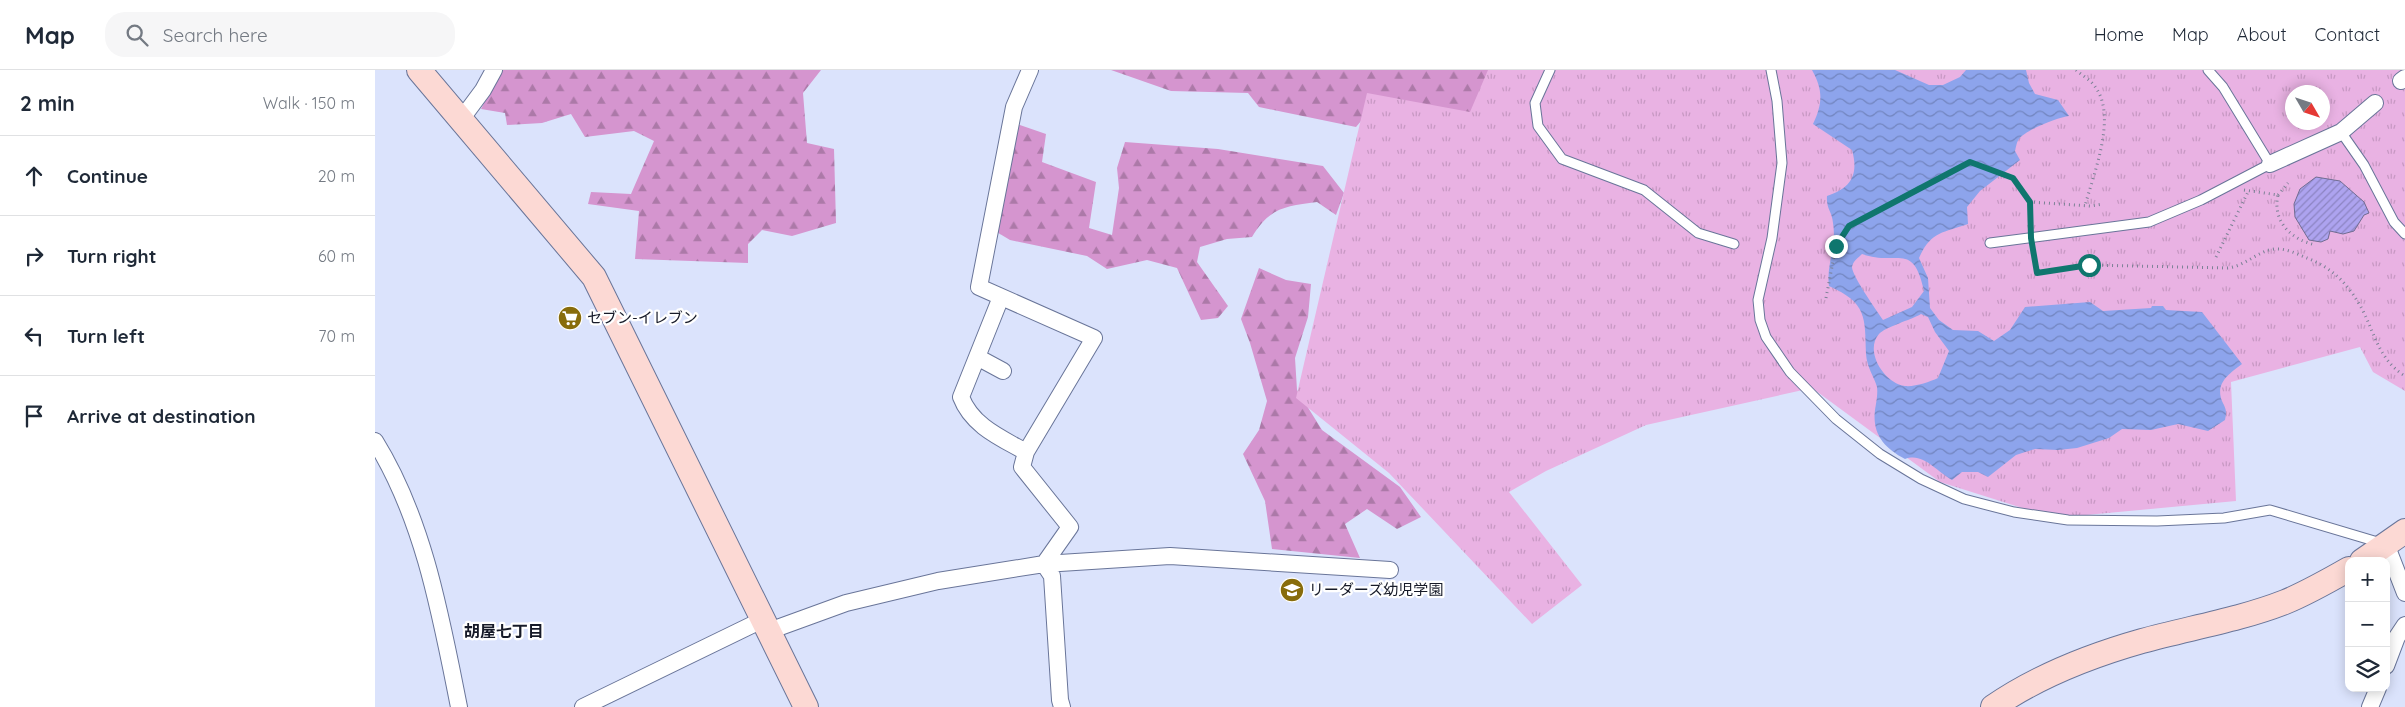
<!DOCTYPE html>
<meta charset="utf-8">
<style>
:root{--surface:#fff;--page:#f6f6f7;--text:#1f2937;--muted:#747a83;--line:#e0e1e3}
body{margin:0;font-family:Quicksand,"Noto Sans JP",sans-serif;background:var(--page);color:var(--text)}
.controls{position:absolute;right:15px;bottom:15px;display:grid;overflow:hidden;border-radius:10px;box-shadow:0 2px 12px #0003}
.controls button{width:45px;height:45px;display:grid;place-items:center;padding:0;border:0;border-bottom:1px solid var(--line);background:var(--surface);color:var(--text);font:25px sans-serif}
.compass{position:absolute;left:1910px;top:15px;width:45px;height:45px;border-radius:50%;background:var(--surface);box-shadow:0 2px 12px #0003;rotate:129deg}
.stop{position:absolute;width:15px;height:15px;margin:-11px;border:4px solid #0f766e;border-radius:50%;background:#fff}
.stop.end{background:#0f766e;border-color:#fff;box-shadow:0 1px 5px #0008}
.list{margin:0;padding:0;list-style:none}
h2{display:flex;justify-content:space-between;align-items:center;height:65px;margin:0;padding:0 20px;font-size:21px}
h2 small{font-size:16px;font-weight:400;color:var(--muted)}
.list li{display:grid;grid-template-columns:32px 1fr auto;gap:15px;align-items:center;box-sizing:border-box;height:80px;padding:0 20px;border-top:1px solid var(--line)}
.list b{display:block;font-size:19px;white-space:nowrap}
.list em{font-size:16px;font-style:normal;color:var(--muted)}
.icon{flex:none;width:28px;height:28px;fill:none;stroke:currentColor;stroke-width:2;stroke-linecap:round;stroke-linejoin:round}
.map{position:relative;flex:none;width:2030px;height:637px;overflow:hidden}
header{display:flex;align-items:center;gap:30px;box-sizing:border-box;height:70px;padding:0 25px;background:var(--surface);border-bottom:1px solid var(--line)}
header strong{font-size:24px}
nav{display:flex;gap:28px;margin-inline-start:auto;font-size:18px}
.search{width:350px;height:45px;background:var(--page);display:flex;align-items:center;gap:12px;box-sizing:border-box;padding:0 18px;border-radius:20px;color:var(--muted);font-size:19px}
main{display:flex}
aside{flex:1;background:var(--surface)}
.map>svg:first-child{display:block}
.forest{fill:url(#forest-firs)}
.park{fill:url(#park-tufts);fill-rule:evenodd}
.water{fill:url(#water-waves);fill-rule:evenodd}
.building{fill:url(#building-hatch);stroke:#706c91}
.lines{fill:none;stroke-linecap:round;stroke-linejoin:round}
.lane-casing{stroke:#697599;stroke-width:11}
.street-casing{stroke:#697599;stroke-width:18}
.secondary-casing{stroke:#697599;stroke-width:26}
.path{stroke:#7b8195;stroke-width:3;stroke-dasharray:1 4;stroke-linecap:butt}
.lane{stroke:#fff;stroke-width:9}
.street{stroke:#fff;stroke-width:16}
.secondary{stroke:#fcd9d4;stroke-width:24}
.route{stroke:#0f766e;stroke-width:6}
.labels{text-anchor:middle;stroke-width:4.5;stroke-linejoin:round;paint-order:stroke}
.poi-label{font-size:15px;fill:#161a28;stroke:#fff;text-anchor:start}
.neighbourhood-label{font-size:16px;font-weight:bold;fill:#161a28;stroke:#fff}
</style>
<header>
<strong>Map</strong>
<div class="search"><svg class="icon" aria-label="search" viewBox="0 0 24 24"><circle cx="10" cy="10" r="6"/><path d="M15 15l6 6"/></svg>Search here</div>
<nav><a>Home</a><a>Map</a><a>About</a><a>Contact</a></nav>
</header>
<main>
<aside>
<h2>2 min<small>Walk · 150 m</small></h2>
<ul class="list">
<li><svg class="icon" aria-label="ahead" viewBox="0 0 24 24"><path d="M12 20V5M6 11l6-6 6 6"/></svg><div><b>Continue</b></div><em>20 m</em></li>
<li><svg class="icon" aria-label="right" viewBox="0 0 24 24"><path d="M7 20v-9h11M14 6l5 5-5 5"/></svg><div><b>Turn right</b></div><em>60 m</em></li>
<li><svg class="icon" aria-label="left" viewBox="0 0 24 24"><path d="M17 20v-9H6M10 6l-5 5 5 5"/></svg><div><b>Turn left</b></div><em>70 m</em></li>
<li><svg class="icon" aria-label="arrive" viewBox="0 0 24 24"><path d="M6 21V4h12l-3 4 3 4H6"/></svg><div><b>Arrive at destination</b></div></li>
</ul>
</aside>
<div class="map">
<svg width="2030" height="637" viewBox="0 0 2030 637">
<defs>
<pattern id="forest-firs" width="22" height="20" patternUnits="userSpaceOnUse" patternTransform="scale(1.25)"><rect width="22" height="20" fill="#d595cf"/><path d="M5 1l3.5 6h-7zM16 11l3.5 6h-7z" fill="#ac79a8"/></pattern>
<pattern id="park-tufts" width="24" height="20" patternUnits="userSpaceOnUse" patternTransform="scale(1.25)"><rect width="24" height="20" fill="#e9b2e3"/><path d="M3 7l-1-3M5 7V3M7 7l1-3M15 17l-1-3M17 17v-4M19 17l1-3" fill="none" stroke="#c798c3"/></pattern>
<pattern id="water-waves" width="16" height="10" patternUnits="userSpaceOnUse" patternTransform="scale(1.25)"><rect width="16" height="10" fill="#8da4ec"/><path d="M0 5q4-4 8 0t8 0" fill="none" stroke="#7285bf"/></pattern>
<pattern id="building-hatch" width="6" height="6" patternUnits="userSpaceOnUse" patternTransform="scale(1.25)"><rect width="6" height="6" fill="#ada3ef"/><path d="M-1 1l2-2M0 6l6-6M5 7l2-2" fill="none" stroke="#8c84c2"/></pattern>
</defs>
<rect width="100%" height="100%" fill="#dbe3fc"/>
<!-- forest -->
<path class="forest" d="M126 0H446L428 23 432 73 459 79 461 153 417 166 387 160 373 174V193L260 189 264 141 213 134 216 122 256 124 279 71 259 61 210 67 196 44 167 53 132 55 130 43 106 39Z
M736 0H1132L1140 62 1003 31 981 57 884 37 873 23 796 21Z
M642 54 671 64 667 92 721 112 714 158 737 165 744 118 742 98 750 72 843 79 948 96 969 123 961 145 942 132C910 136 894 138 877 167L852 169 825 177 822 192 853 236 843 248 826 250 802 198 772 190 732 199 712 186 635 170 620 161Z
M884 198 911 210 936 214 933 247 920 288 922 320 947 360 1025 417 1046 447 1022 459 992 439 970 454 985 488 897 479 890 431 868 384 884 360 892 331 875 273 866 249Z"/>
<!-- park -->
<path class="park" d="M1113 0H2030V321L1998 302 1985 277 1856 312 1861 431 1679 448 1565 412 1437 318 1271 355 1171 401 1134 422 1207 515 1157 554 1014 403 921 328 992 23 1095 42ZM1918 22H1948V52H1918Z"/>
<!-- water -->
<path class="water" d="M1437 0H1520L1554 15H1568L1585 7 1591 0H1651L1654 13 1660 24 1683 30 1694 46C1684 47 1650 60 1644 69 1642 71 1641 77 1640 81L1645 90 1605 121 1592 137 1593 154C1568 163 1556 161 1544 188L1553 208 1555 238 1564 250 1578 260 1603 261 1619 271 1635 260 1650 237 1715 232 1728 241 1776 238 1777 236H1788L1791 240 1827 242 1867 294C1854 304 1840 313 1847 331 1851 339 1852 341 1850 350L1833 361 1803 354 1776 360 1747 359 1734 368 1702 378 1683 380 1660 379 1641 385 1613 407 1603 402H1587L1577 410C1561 401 1548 382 1530 389 1509 378 1497 364 1500 340 1501 334 1503 324 1502 317 1499 306 1492 298 1491 284 1490 247 1492 233 1454 216 1451 195 1462 175 1458 153 1457 141 1451 139 1452 126 1476 118 1484 105 1477 80L1438 54C1448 33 1448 20 1437 0ZM1487 184C1522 197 1538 170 1549 221L1537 237 1508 250C1502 241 1477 206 1477 197 1478 191 1483 188 1487 184ZM1546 244 1553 247 1560 262 1574 281 1563 308C1554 312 1540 317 1530 316 1509 313 1489 281 1504 264 1510 257 1536 250 1546 244Z"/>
<!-- building -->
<path class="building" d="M1941 107 1965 111 1989 132 1994 143 1989 145 1979 161 1968 164 1955 161 1953 169 1946 172 1934 170 1920 147 1919 134 1925 119Z"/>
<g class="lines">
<!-- lane casing -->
<g class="lane-casing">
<path id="lane" d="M1175 0 1160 33 1163 56 1187 89 1269 120 1323 163 1359 174
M1396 0 1402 31 1407 93 1397 168 1383 230 1385 250 1391 267 1415 302 1461 349 1505 384 1546 409 1589 429 1639 442 1693 450 1782 451 1849 448 1895 440 2006 473
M1966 62 1989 95 2019 152 2030 164
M1615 173 1774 152 1826 130 1895 94 1848 17 1833 0"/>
</g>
<!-- street casing -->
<g class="street-casing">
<path id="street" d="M655 0 639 37 604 217 719 268 651 382 647 397 695 457 669 494
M2026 11 2030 8
M85 51 108 20 119 0
M1895 94 1966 62 2000 33
M626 227 586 327C597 356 626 368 651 382
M602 287 628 301
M0 371C49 450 66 547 84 637
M2011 474 2030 523
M669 494 677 506 685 630 687 637
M394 561 471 533 563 511 669 494 795 486 1015 500
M2011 596 2022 567 2030 555
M208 637 387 550
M1995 637 2003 618"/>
</g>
<!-- secondary casing -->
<g class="secondary-casing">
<path id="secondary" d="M44 0 219 207 431 637
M1987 491 2030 461
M1618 637C1663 606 1714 586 1767 571 1814 558 1864 550 1910 532 1932 523 1953 511 1974 499"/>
</g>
<!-- path -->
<path class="path" d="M1701 0C1708 6 1717 11 1721 18 1742 48 1718 105 1710 136
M1869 120 1903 125C1897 151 1916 170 1941 175
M1903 125 1913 113
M1656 158 1655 132 1715 136 1728 134
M1658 179 1662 203 1714 195 1853 198C1870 196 1883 181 1899 179 1911 178 1922 184 1932 188 1958 198 1974 215 1987 239 2000 264 2004 290 2030 306
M1841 187 1873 122
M1451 228 1461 176 1474 157 1595 92 1639 108 1655 132"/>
<!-- lane -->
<use href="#lane" class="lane"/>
<!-- street -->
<use href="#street" class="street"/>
<!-- secondary -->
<use href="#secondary" class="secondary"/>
</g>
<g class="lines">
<!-- route -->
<path class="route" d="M1461 176 1474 156 1595 92 1638 108 1655 132 1656 168 1662 203 1714 195"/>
</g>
<!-- icons -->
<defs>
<g id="supermarket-disc" transform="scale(1.25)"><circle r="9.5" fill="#886c0b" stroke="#fff"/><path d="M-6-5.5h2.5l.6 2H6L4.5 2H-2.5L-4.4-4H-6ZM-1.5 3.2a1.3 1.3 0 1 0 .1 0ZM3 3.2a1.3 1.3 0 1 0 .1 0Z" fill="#fff"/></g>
<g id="school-disc" transform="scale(1.25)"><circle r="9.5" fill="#886c0b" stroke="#fff"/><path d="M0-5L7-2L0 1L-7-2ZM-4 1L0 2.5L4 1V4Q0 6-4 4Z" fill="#fff"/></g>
</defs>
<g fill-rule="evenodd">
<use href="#supermarket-disc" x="195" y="248"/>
<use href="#school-disc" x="917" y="520"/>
</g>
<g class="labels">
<!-- poi labels -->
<g class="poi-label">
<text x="212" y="253">セブン-イレブン</text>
<text x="934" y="525">リーダーズ幼児学園</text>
</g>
<!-- neighbourhood labels -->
<g class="neighbourhood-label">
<text x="129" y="567">胡屋七丁目</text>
</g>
</g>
</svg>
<div class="controls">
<button>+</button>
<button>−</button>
<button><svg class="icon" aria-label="layers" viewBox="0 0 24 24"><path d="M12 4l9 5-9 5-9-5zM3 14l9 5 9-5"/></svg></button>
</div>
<svg class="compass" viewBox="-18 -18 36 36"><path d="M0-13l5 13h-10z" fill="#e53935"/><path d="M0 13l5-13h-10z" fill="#747a83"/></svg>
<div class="stop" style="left:1714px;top:195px"></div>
<div class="stop end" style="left:1461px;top:176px"></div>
</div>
</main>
